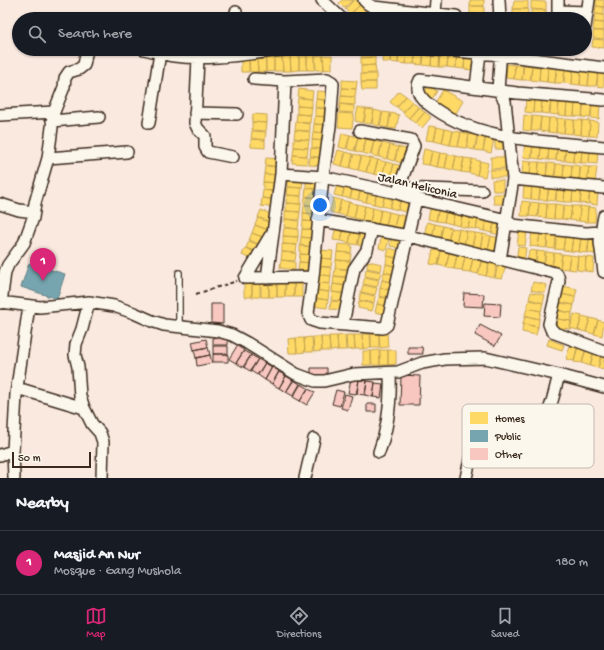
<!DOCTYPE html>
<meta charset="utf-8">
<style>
:root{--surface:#171b24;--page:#20242c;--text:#f1f3f6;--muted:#9ea1a6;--line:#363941;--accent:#db2777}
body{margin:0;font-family:"Gochi Hand",sans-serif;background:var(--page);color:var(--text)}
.scale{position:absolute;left:12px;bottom:10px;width:79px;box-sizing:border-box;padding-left:4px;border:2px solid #3b2a1e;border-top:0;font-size:11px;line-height:14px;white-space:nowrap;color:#3b2a1e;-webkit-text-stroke:3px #fbf7ec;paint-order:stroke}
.you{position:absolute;left:320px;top:205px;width:14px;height:14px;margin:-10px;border:3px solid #fff;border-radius:50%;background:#1a73e8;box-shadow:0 0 0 6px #1a73e833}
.badge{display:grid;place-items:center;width:26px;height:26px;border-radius:50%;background:var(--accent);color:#fff;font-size:13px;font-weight:700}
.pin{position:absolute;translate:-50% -33px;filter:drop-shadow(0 1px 2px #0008)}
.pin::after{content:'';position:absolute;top:21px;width:14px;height:12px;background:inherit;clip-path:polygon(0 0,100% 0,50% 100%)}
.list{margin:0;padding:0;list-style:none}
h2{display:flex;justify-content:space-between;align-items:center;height:52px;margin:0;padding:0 16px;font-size:17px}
h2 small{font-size:13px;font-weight:400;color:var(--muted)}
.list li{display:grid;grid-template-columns:26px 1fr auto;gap:12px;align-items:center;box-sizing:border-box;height:64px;padding:0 16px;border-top:1px solid var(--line)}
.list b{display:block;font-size:15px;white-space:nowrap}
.list p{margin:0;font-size:13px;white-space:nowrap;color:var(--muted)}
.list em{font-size:13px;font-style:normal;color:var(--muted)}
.icon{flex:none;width:22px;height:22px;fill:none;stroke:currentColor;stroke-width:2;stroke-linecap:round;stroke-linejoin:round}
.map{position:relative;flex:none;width:604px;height:478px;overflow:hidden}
.search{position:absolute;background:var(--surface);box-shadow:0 1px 3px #0004;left:12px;right:12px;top:12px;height:44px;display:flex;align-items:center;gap:10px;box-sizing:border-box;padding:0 14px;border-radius:22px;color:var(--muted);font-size:15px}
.sheet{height:116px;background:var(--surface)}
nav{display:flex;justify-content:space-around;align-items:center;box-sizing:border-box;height:56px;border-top:1px solid var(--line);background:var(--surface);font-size:11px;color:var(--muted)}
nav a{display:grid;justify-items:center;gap:2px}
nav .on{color:var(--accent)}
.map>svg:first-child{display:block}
.homes{fill:#ffd966;stroke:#c4a450}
.public{fill:#76a5af;stroke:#648084}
.building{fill:#f7c7c0;stroke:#3b2a1e}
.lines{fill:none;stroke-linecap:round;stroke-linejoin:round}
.service-casing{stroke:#3b2a1e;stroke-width:8}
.minor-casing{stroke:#3b2a1e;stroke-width:14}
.path{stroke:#3b2a1e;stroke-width:2;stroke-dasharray:4 3;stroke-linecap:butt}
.service{stroke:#fbf7ec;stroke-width:5.5}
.minor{stroke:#fbf7ec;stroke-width:11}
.labels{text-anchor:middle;stroke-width:4;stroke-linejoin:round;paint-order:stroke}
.street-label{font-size:13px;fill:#3b2a1e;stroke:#fbf7ec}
.key{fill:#fbf7ec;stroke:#c1baae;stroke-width:1}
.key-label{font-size:11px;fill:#3b2a1e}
</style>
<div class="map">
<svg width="604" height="478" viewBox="0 0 604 478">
<rect width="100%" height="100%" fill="#fae9df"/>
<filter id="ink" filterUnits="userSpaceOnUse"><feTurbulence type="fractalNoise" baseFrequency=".025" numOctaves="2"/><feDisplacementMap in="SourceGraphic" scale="8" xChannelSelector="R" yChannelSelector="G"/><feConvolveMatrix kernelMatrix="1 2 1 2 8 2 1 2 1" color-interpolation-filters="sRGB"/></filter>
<g filter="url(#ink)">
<!-- homes -->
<path class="homes" d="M342 0H353L344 8 339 3Z
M354 0H356L361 4 350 14 345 9Z
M470 0H484V6H470Z
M596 0H604V7L596 6Z
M514 1H528V9H513Z
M531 1 546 2V10L531 9Z
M361 4 366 10 357 19H355L350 15Z
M470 6H484V14H470Z
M596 6 604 7V15L595 14Z
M513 9H528V17H513Z
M531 10H546V18H531Z
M470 14H484V19H469Z
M595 14 604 15V23L594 22Z
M367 15H375V19H367Z
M594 22 604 23V31L593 30Z
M593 31H604V39L593 38Z
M593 39 604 40V48L592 47Z
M361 49H375V57H361Z
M383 49H391L390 62H382Z
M391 49H399L398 63 390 62Z
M399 49H407L406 64 398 63Z
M407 49 416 50 414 64H406Z
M416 50 424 51 422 65 414 64Z
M424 51 432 52 431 66 423 65Z
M432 52H440L439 67 431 66Z
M440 52 448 53 447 67H439Z
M449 53 457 54 455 68 447 67Z
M457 54 465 55 464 69 456 68Z
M315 55V70H307V56Z
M323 55 324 70H316L315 56Z
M323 55H332V69L324 70Z
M465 55H473L472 70 464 69Z
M290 56H299V70L291 71Z
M290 56 291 71H283L282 57Z
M299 56H307V70H299Z
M265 57 266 72H258L257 58Z
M266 57H274V71L266 72Z
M274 57H282L283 71H274Z
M375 57V65L361 66V58Z
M241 58H249V72H241Z
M249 58H257L258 72H250Z
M507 64 515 65 514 79 506 78Z
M375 65 376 73 361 74V66Z
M515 65H523L522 80 514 79Z
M524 65 532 66 530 80H522Z
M532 66 540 67 539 81 531 80Z
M540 67 548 68 547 82 539 81Z
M548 68H556L555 83 547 82Z
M557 68 565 69 563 83H555Z
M565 69 573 70 572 84 564 83Z
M573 70H581L580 85 572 84Z
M581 71H589L588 86 580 85Z
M590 71 598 72 596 86H588Z
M598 72H604V87L597 86Z
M361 74H376V82H361Z
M342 80 357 81 356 89 342 88Z
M361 82H376V90H362Z
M428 86 437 91 432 99 423 95Z
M342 88 356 89 355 97 341 96Z
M299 89 313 91 312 99 298 97Z
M443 90 463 101 455 115 435 103Z
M317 91 331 92 330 100 316 99Z
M399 91 406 96 396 107 390 102Z
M341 96 355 97V105L340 104Z
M406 96 412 101 403 112 397 107Z
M298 98 312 99V107L297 106Z
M526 98 534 99 533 113 525 112Z
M316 99 330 101V109L315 107Z
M534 99H542L541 113H533Z
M542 99 551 100 549 114 541 113Z
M551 100 559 101 558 115 550 114Z
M412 101 418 107 409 118 403 113Z
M559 101H567L566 116 558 115Z
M567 101 575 102 574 116H566Z
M575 102 583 103 582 117 574 116Z
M584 103 592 104 590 118 582 117Z
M340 104 354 106V113L339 112Z
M592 104H600L599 119 591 118Z
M297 106 312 107 311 115 297 114Z
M358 107 366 109 363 123 355 121Z
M419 107 425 112 415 123 409 118Z
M315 108 330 109 329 117 315 116Z
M366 109 374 110 371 124 364 123Z
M374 110 382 112 379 126 372 124Z
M383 112 390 113 388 128 380 126Z
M425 112 431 117 422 128 416 123Z
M339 113 354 114 352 128 338 127Z
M391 113 399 115 396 129 388 128Z
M253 114 267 115V123L252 122Z
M297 114 311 115 310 123 296 122Z
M524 115 532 116 531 131 523 130Z
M315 116 329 117 328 125 314 124Z
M533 116 541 117 539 131H531Z
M541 117 549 118 548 132 540 131Z
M549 118H557L556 133 548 132Z
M557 118 565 119 564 133H556Z
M566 119 574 120 572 134 564 133Z
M574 120H582L581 135 573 134Z
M582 120 590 121 589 136 581 135Z
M590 121 598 122 597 136H589Z
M252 122 267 123 266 131 252 130Z
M296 122 310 124V131L295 130Z
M314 124 328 125 327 133 313 132Z
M429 126 437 127 434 141 426 140Z
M437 127 445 129 442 143 434 141Z
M445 129 453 131 450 145 442 143Z
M295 130 310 132 309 140 294 138Z
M252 131 266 132 265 140 251 138Z
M453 131 461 132 458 146 450 145Z
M313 132 327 133V141L312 140Z
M461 132 469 134 466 148 458 147Z
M342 133 350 135 346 149 339 147Z
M469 134 477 136 474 150 467 148Z
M350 135 358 137 354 151 347 149Z
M478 136 485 137 483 151 475 150Z
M358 137 366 139 362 153 355 151Z
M486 137 494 139 491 153 483 151Z
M251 139 265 140V148L251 147Z
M294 139 309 140 308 148 294 147Z
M366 139 374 141 370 155 363 153Z
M312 140 327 141 326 149 312 148Z
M495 140H506V149H495Z
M374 141 382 143 378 157 371 155Z
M382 143 390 145 386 159 379 157Z
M525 143 533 144 531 158 523 157Z
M533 144 541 145 540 159 532 158Z
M390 145 398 147 394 161 387 159Z
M541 145H549L548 160 540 159Z
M549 145 557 146 556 160H548Z
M558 146 566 147 564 161 556 160Z
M294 147 308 148 307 156 293 155Z
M398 147 406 149 402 163 395 161Z
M566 147 574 148 573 162 565 161Z
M311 148 325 150 324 158 310 156Z
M574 148H582L581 163 573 162Z
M582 148 590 149 589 163H581Z
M424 149 432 151 429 165 421 164Z
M590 149 598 150 597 164 589 163Z
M338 150 345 152 342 166 334 164Z
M432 151 440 153 437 167 429 165Z
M346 152 353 154 350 168 342 166Z
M440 153 448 154 445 168 437 167Z
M354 154 361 156 358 170 350 168Z
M448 154 456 156 453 170 445 168Z
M293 155 307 156V164L292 163Z
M362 156 370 158 366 172 358 170Z
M456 156 464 158 461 172 453 170Z
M310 157 324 158V166L309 165Z
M491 157H506V168L491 169Z
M266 158 280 159 279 167 265 165Z
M370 158 378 160 374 174 366 172Z
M464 158 472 159 469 173 461 172Z
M472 159 480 161 477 175 469 173Z
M378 160 386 162 382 176 374 174Z
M480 161 488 163 485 177 477 175Z
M523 161 531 162 530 176 522 175Z
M386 162 394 164 390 178 382 176Z
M531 162H539L538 177 530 176Z
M539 162 547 163 546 177H538Z
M548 163 556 164 554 178 546 177Z
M394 164 402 166 398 180 390 178Z
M556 164H564L563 179 555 178Z
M564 164 572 165 571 180 563 179Z
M572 165 580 166 579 180H571Z
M265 166 279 167V175L264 174Z
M581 166 589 167 587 181 579 180Z
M589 167H597L595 182 587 181Z
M490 170H506V177H490Z
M264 174 279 175 278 183 263 182Z
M288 179 303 180 302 188 288 187Z
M306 180 321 181 320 189 306 188Z
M492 180H503V191H493Z
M338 181 345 183 342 197 334 195Z
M263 182 278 183 277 191 263 190Z
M346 183 353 185 350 198 342 197Z
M524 184H532L531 199 523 198Z
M532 184 540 185 539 200 531 199Z
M354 185 361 187 358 200 350 198Z
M541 185 549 186 547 200H539Z
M549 186 557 187 555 201 547 200Z
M288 187 302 188 301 196 287 195Z
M362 187 369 188 366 202 358 200Z
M557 187H565L564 202 556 201Z
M565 187 573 188 572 202H564Z
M306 188 320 190 319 198 305 196Z
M573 188 581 189 580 203 572 202Z
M370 189 377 190 374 204 366 202Z
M582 189H590L588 204 580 203Z
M590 189 598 190 597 205 589 204Z
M263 190 277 192 276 199 262 198Z
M378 190 385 192 382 206 374 204Z
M386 192 393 194 390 208 382 206Z
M394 194 401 196 398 210 390 208Z
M493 194H504V204H494Z
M287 195 301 196V204L286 203Z
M402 196 409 198 406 212 398 210Z
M305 197 319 198 318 206 304 204Z
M262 198 276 200V208L261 206Z
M333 198 341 200 338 214 330 212Z
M341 200 349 202 346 216 338 214Z
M522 201 530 202 529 216H521Z
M349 202 357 204 354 218 346 216Z
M531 202 539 203 537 217 529 216Z
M286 203 301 204 300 212 286 211Z
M539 203 547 204 546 218 538 217Z
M357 204 365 206 362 220 354 218Z
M547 204H555L554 219 546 218Z
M555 204 563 205 562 219H554Z
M304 205 318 206V214L303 213Z
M431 205 439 207 436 221 428 219Z
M564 205 572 206 570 220 562 219Z
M365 206 373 208 370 222 362 220Z
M572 206H580L579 221 570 220Z
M580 206 588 207 587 222 579 221Z
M439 207 447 208 444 222 436 221Z
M588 207 596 208 595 222H587Z
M373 208 381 210 378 224 370 222Z
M447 208 455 210 452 224 444 222Z
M261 210 274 215 271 223 258 217Z
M381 210 389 212 386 226 378 224Z
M455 210 463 212 460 226 452 224Z
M285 211 300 212 299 220 285 219Z
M389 212 397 214 394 228 386 226Z
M463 212 471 214 468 228 460 226Z
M303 213 318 214 317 222 303 221Z
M397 214 405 216 402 229 394 228Z
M471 214 479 215 476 229 468 228Z
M479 215 487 217 484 231 476 229Z
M487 217 495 219 492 233 484 231Z
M258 218 271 223 268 230 255 225Z
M285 219 299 221 298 229 284 227Z
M495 219 503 221 500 235 492 233Z
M303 221 317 222 316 230 302 229Z
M427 222 435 224 432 238 424 236Z
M435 224 443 226 440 240 432 238Z
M255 225 268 230 265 238 252 233Z
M336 226 344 227 341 241 333 240Z
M443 226 451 228 448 241 440 240Z
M344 227 352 229 349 243 341 241Z
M284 228 298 229V237L283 236Z
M451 228 459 229 456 243 448 242Z
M302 229 316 230 315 238 301 237Z
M352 229 360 230 357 245 349 243Z
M459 229 467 231 464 245 456 243Z
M360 230 368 232 365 246 358 245Z
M467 231 475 233 472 247 464 245Z
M519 231 527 232 525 246 517 245Z
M532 232 540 233 538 247 530 246Z
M252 233 265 238 263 246 249 240Z
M475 233 483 234 480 249 472 247Z
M540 233 548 234 546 248 538 247Z
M382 234 390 237 386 250 379 248Z
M483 234 491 236 488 250 480 249Z
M548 234 556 235 555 249 547 248Z
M557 235 565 236 563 250 555 249Z
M283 236 298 237 297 245 283 244Z
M491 236 499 238 496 252 488 250Z
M565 236 573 237 571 251 563 250Z
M301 237 315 239V247L300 245Z
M573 237 581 238 579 252 571 251Z
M581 238 589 239 587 253 579 252Z
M391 239 405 242 404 249 390 246Z
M589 239 597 240 596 254 588 253Z
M249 241 262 246 260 253 246 248Z
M282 244 297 245 296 253 282 252Z
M338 244 352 245 351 253 337 252Z
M300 246 315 247 314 255 300 254Z
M518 247 526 248 524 262 516 261Z
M245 248 258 253 255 261 242 255Z
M389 248 403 252 402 259 387 256Z
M319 250 333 251 332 259 318 258Z
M433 250 441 251 438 265 430 264Z
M529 250 537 251 535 265 527 264Z
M441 251 449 253 446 267 438 265Z
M537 251 545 252 544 266 536 265Z
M282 252 296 253 295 261 281 260Z
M337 252 351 253 350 261 336 260Z
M546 252 554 253 552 267 544 266Z
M449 253 457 255 454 269 446 267Z
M554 253 562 254 560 268 552 267Z
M300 254 314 255 313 263 299 262Z
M562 254 570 255 568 269 560 268Z
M457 255 465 256 462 270 454 269Z
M570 255 578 256 576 270 568 269Z
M387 256 402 260 400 267 386 264Z
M578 256 586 257 585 271 577 270Z
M465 257 473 258 470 272 462 271Z
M586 257 594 258 593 272 585 271Z
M318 258 332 259 331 267 317 266Z
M473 258 481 260 478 274 470 272Z
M281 260 295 262V270L280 268Z
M336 260 350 261 349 269 335 268Z
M482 260 489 262 486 276 478 274Z
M368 261 382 264 381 271 367 268Z
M299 262 313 263 312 271 298 270Z
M490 262 497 264 494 278 486 276Z
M386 264 400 268 398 275 384 272Z
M498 264 506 265 502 279 495 278Z
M317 266 331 268V276L316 274Z
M335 268 349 270 348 277 334 276Z
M366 269 381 272 379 279 365 276Z
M384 272 398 276 396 283 382 280Z
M316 274 331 276 330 284 315 282Z
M334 276 348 278 347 286 333 284Z
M365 277 379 280 377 287 363 284Z
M382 280 396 284 395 291 380 288Z
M244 282 252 283V297H244Z
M315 282 330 284 329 292 314 290Z
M533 282 547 285 545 293 531 290Z
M252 283H260V297H252Z
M261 283H269V297H261Z
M269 283H277V297H269Z
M277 283H285V297H277Z
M286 283H294V297H285Z
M294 283H302V297H294Z
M333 284 347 286V294L332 292Z
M363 285 377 288 375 295 361 292Z
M562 286 577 289 575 297 561 294Z
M380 288 395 291 393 299 379 296Z
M314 290 329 292 328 300 313 298Z
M332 292 347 294 346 302 331 300Z
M531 292 545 295 543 303 529 299Z
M361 293 375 296 374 303 359 300Z
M561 294 575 297 574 305 559 302Z
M379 297 393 299 391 307 377 304Z
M313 298 328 300 327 308 312 306Z
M529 300 543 303 541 311 527 308Z
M331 301 346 302 345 310 330 309Z
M359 301 374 304 372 311 358 308Z
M559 303 574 305 572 313 558 310Z
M377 304 391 307 389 315 375 312Z
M527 308 541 311 539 319 525 315Z
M558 311 572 313 571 321 557 319Z
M574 314 582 316 578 330 570 328Z
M525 316 539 319 538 327 523 324Z
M582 316 590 318 586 332 578 330Z
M590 318 598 320 594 334 586 332Z
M557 319 571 321 570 329 555 327Z
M598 320 604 322 602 336 594 334Z
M523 324 538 327 536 335 522 332Z
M387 333 388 347 380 348 379 334Z
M362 334H370L371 348 363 349Z
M371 334H379V348H371Z
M345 335 346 350H338L337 336Z
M346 335H354L355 349 347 350Z
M354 335H362L363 349H355Z
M329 336H337L338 350 330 351Z
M312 337 313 352H305L304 338Z
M313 337H321L322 351 314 352Z
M321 337H329L330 351H322Z
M296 338H304L305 352 297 353Z
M296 338 297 353H289L288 339Z
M549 339 564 345 562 350 547 345Z
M570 346 577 347 574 361 566 359Z
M578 347 585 350 582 363 574 362Z
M379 350 380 365H372L371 351Z
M380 350H388V365H380Z
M388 350H396V364L388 365Z
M586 350 593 352 590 366 582 363Z
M363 351H371V365H363Z
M594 352 601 354 598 368 590 366Z
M602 354H604V369L598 368Z"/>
<!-- public -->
<path class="public" d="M29 263 65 274 57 299 21 287Z"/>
<!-- building -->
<path class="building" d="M464 293 484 294 483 307 463 306Z
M485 303 501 304 500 317 484 316Z
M211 304H223V324L211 323Z
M480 325 501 336 495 346 475 335Z
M213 337H228V345H213Z
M206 339 208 347 194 350 192 342Z
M213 346H228V354H213Z
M237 346 244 350 236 363 229 359Z
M208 347 210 355 196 358 194 350Z
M408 347H422L423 354H408Z
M244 351 251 355 243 367 236 363Z
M213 354H228V362H213Z
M210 355 212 363 197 366 196 358Z
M251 355 258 359 250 371 244 367Z
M258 359 265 363 257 375 251 371Z
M265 363 272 367 265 380 258 375Z
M272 367 279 371 272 384 265 380Z
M311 368H327V379H311Z
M279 372 286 376 279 388 272 384Z
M401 375 420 376 419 405H400Z
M286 376 293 380 286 392 279 388Z
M351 379 359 380 356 394 348 393Z
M294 380 300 384 293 396 286 392Z
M359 380 367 381 365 395 357 394Z
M367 381 375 382 373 397 365 395Z
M375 383 383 384 381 398 373 397Z
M301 384 308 388 300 401 293 397Z
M308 389 315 392 307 405 300 401Z
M336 390 344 392 340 406 332 404Z
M345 394 352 396 348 410 341 408Z
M367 404H376V412H367Z"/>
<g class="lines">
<!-- service casing -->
<g class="service-casing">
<path id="service" d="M179 273V327"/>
</g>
<!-- minor casing -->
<g class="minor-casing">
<path id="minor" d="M322 0 342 19
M364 0 368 4 373 7 456 16
M499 0 500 19
M558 0V19
M558 11 587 12
M435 14 436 0
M235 19 236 12
M585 27 589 0
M144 49C154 51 164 55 174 56 212 61 251 53 289 49
M430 49 501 55 604 68
M198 58 195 123 198 129 205 136V147L208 152 233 157
M254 79 285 81 327 79 332 82 333 84 330 126 323 177 313 277 308 313 311 320 320 323 383 328 387 325 416 199
M476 87 480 53
M604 100 517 93 420 80C415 89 420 97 427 103 474 142 546 141 604 147
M195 113 237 114
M0 115 54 112
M52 121 99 117
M149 123 160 53
M360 131 411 140 414 146 397 193
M48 158 127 152
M281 174 323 177 397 193 416 199 507 220 512 225 586 233 601 232 600 242 604 272
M513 179 604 188
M399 188 482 191
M0 204 19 210 34 212
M318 220 409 236 555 273 558 276 559 281 549 324 551 329 555 333 604 351
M601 232 604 216
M500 260 513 179 505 101 498 90 501 49
M245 278 313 277
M245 278 270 236
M267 278 281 174 285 81
M0 302 40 307 89 302 114 306 134 313 152 321 164 325 218 331 232 335 247 343 296 374 315 381H324L354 374 398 372 422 363 445 359 485 358 559 375 604 387
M89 302 82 329 76 344 75 355 78 367 80 396 84 408 92 424 100 433 103 442 102 478
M1 303 5 272 8 265 24 243 33 218 35 203 48 158 54 112 64 87 65 78 69 72 79 69 84 65 87 49
M343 324 354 269 367 250 372 229
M17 388 84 408
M379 452C388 428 391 399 390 373
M0 455 13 451
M14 478 13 451 16 394 29 306
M305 478 314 439
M466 478 476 431C480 426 484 420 490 419 505 416 536 426 547 413 552 407 556 384 559 375"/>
</g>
<!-- path -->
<path class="path" d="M196 294 237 281"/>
<!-- service -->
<use href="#service" class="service"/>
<!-- minor -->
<use href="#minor" class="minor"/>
</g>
</g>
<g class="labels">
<!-- street labels -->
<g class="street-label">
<text transform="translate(418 184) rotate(13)" y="5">Jalan Heliconia</text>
</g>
</g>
<!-- legend -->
<rect x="462" y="404" width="132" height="64" rx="6" class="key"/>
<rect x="470" y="412" width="18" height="12" fill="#ffd966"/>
<rect x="470" y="430" width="18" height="12" fill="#76a5af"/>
<rect x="470" y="448" width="18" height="12" fill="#f7c7c0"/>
<g class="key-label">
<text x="495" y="422">Homes</text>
<text x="495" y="440">Public</text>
<text x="495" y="458">Other</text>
</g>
</svg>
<div class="scale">50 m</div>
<div class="you"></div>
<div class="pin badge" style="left:43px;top:281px">1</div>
<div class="search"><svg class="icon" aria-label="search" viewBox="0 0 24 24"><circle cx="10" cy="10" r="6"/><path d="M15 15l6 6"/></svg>Search here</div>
</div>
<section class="sheet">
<h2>Nearby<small></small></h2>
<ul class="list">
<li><span class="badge">1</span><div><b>Masjid An Nur</b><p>Mosque · Gang Mushola</p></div><em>180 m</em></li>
</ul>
</section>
<nav>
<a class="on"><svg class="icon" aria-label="map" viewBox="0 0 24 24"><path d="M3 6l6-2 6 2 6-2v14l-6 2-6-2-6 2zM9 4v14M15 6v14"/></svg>Map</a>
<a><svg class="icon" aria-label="directions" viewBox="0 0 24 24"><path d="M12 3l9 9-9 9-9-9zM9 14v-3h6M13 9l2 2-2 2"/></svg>Directions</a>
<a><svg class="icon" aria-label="saved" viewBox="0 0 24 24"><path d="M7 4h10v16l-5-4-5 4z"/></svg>Saved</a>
</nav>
